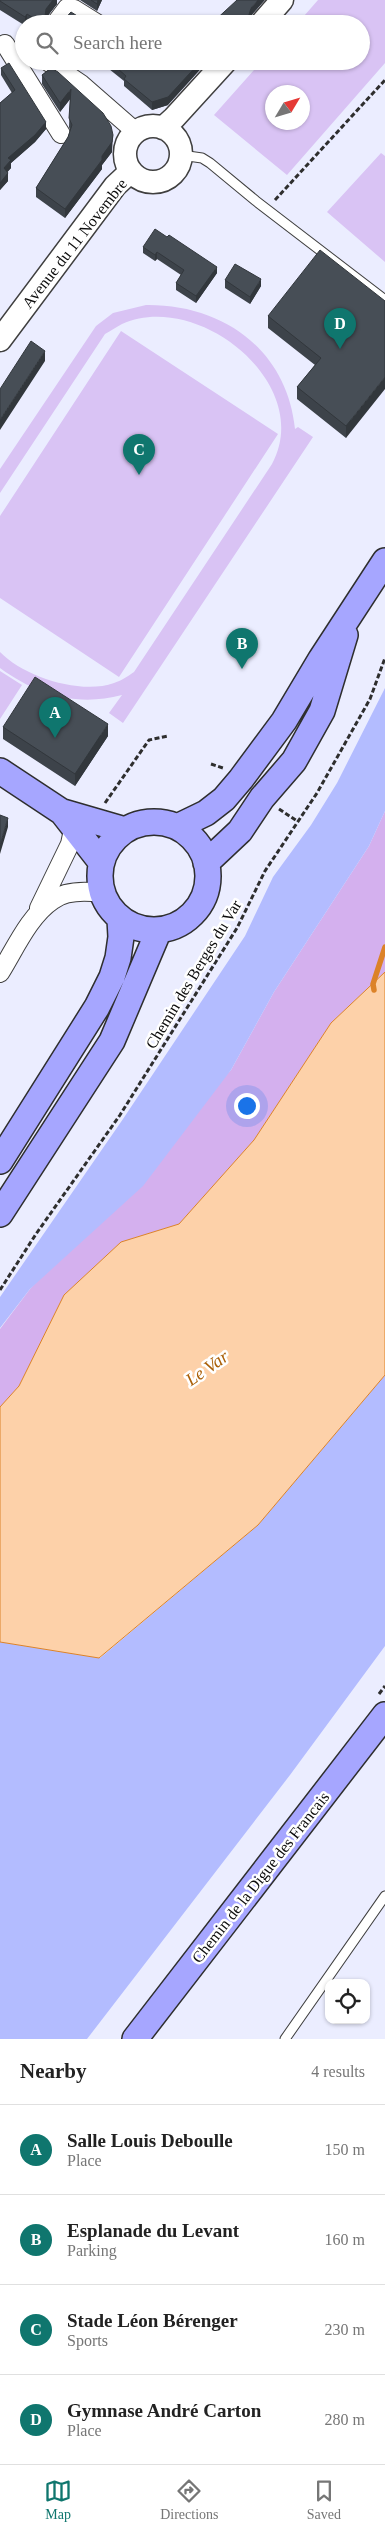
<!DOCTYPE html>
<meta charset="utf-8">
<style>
:root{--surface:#fff;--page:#f6f6f6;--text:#222;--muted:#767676;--line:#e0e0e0;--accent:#0f766e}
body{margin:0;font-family:"Times New Roman",serif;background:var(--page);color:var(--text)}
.controls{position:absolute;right:15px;bottom:15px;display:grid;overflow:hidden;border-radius:10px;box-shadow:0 1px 4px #0004}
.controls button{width:45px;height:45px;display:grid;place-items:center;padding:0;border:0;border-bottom:1px solid var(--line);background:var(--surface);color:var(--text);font:25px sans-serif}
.compass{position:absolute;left:265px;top:85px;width:45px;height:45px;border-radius:50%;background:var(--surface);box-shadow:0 1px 4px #0004;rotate:52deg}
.you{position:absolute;left:246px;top:1105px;width:18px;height:18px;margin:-12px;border:4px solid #fff;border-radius:50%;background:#1a73e8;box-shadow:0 0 0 8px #1a73e833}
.badge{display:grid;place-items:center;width:32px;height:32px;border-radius:50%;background:var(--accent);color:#fff;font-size:16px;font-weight:700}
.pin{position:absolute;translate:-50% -41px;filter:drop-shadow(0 1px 2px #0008)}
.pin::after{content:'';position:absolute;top:26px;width:18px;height:15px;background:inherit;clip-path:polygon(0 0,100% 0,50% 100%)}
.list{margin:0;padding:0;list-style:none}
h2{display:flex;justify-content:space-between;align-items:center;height:65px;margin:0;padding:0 20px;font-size:21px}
h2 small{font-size:16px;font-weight:400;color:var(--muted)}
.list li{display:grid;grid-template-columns:32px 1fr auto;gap:15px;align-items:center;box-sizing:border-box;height:90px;padding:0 20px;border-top:1px solid var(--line)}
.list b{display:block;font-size:19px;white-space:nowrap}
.list p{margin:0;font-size:16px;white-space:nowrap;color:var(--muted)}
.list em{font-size:16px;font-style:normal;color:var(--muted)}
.icon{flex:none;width:28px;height:28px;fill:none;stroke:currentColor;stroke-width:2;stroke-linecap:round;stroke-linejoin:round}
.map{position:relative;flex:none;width:385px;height:2039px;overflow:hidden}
.search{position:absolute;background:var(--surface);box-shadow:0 1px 4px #0004;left:15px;right:15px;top:15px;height:55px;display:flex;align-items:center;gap:12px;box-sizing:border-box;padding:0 18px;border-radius:28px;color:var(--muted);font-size:19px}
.sheet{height:425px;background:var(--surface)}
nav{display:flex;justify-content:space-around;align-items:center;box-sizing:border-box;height:70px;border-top:1px solid var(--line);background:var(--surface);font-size:14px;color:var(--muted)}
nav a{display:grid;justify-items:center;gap:2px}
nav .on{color:var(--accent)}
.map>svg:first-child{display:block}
.green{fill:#d4b0ee}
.sand{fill:#b3bcff}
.pitch{fill:#d9c3f4;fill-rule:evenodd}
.water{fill:#fdd1a9;stroke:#dc8228}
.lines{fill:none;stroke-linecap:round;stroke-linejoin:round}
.stream{stroke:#dc8228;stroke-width:5.5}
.service-casing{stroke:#3f3f3f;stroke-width:11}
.minor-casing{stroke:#3f3f3f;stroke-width:20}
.tertiary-casing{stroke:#3f3f3f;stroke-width:25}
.secondary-casing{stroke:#2e2e2e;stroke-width:28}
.path{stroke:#2e2e2e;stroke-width:3;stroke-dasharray:5 2.5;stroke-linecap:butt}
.service{stroke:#fff;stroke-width:9}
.minor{stroke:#fff;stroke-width:18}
.tertiary{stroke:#fff;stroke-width:22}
.secondary{stroke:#a6a6ff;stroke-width:25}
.wall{fill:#3d434a}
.shaded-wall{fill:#32373c}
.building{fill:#474e56;stroke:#32373c}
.labels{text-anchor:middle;stroke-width:5;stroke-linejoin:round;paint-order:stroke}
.street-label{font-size:16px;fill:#0c0c0c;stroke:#fff}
.water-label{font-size:18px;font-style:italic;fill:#aa6009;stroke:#fff}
</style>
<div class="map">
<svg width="385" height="2039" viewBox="0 0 385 2039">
<rect width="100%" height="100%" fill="#ebedff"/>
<!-- green -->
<path class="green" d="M385 811V972L331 1023 254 1140 179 1224 121 1242 64 1295 19 1386 0 1407V1329L30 1289 231 1070 274 992 369 846Z"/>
<!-- sand -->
<path class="sand" d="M385 688V811L369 846 274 992 231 1070 143 1186 30 1289 0 1328V1297L123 1119 245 936 273 877 311 825 337 783Z
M385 1375V1646L290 1775 87 2039H0V1642L100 1658 258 1525Z"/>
<!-- pitch -->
<path class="pitch" d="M318 0H385V63L287 175 214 115 262 61H361V24H297ZM302 92V122H272V92Z
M381 153 385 156V262L327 212Z
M146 305C223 304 287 350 295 429L298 427 313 437 123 723 109 713 122 695C77 707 37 695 0 668V652C24 677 81 695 114 683 121 681 128 676 134 672L272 464C315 384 198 290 122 324 116 327 111 331 105 334L0 493V469L96 326 113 313Z
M121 331 278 434 119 677 0 598V516Z
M0 671 22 685 0 719Z"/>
<!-- water -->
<path class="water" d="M385 972V1375L258 1525 99 1658 0 1642V1407L19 1386 64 1295 121 1242 179 1224 254 1140 331 1023Z"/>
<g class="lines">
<!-- stream -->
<path class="stream" d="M374 990 373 984 385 947"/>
<!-- service casing -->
<g class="service-casing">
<path id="service" d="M181 155 202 158 210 163 256 201 385 300
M285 2039 385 1896"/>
</g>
<!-- minor casing -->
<g class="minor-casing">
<path id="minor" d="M55 24 67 8 74 9 98 24
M5 44 61 134
M47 61 81 84 136 132
M39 908 70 844 74 825
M0 973C15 949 29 916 53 900 66 890 87 891 102 893"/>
</g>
<!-- tertiary casing -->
<g class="tertiary-casing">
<path id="tertiary" d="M261 24 282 0
M125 154a28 28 0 1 1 56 0a28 28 0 1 1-56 0Z
M163 128 174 118 226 61
M0 340 115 186 131 171"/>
</g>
<!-- secondary casing -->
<g class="secondary-casing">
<path id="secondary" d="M0 771 62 812 101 862
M63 812 125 830
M100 876a54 54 0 1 1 108 0a54 54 0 1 1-108 0Z
M177 827 206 813 224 799 241 779 284 721 321 659 385 561
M206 863 240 831 262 798 294 761 322 711 345 635
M0 1161 97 1007 112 977 118 958 121 937 120 919
M0 1214 112 1041 159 930
M135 2039 385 1715"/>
</g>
<!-- path -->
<path class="path" d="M275 200 385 80
M211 764 223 768
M105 803 149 740 168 736
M279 809 297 821
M0 1290 36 1234 120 1115 237 928 265 871 317 793 370 699 385 658
M379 1694 385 1686"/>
<!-- service -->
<use href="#service" class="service"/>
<!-- minor -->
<use href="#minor" class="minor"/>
<!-- tertiary -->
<use href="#tertiary" class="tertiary"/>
<!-- secondary -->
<use href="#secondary" class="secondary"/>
</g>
<!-- wall -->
<path class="wall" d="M0 0H57V4L46 18 45 24 27 23 24 24V25L0 10Z
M80 0H102L97 11Z
M83 61H91L89 65Z
M99 61H151L168 105 152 110 124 86V81Z
M1 68 46 129 35 142 11 163V168L7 172 8 181 0 190V103L12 93 1 75Z
M51 68 112 152 102 165V169L65 218 36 197V188L68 137 70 130 69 127 70 99 60 112 42 84V75Z
M143 247 217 273 196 303 176 290V283L181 275 157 259 155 261 143 253Z
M225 280 261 286 250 304 225 288Z
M385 301 346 438 297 399V387L315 365 268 328V316Z
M3 727 108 736 75 786 3 739Z"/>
<!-- shaded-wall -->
<path class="shaded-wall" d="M53 0H57V4L46 18 45 24H44L46 9Z
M98 0H102L97 11V4Z
M258 0H265L251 16 249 24H243L251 8Z
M27 14V23L25 24V17Z
M201 61H208L168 105 152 110V102Z
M71 89V98L60 112V103Z
M46 122V129L35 142 11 163V168L4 176V168L8 158Z
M113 135 112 152 102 165V156Z
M102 160V169L65 218V209Z
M8 173V181L0 190V183Z
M157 252V259L155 261V255Z
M217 267V273L196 303V296Z
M261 279V286L250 304V297Z
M45 351V361L0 430V420Z
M385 377V389L346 438V426Z
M108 724V736L75 786V774Z
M8 818V827L0 854V845Z"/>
<!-- building -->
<path class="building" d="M0 0H53L46 9 44 24H43L27 14 25 17 0 1Z
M91 0H98L97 4Z
M237 0H258L251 8 248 18 243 24H211Z
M71 12 90 24H60Z
M109 61H151L154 64 157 61H201L168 97 152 102 124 79 126 76Z
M9 63 46 122 35 135 8 158 11 160 4 168 8 173 0 183V103L15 90 1 68Z
M51 68 58 72 103 113 111 126 113 135 112 142 102 156V160L65 209 36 188 68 137 72 125 69 118 71 89 60 103 42 75Z
M155 229 167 237 169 235 217 267 196 296 176 283 184 270 157 252 155 255 143 247Z
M320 250 385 301V377L346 426 297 387 321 358 268 316Z
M235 264 261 279 250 297 225 280Z
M31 341 45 351 0 420V389Z
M35 677 108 724 75 774 3 727Z
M0 815 8 818 0 845Z"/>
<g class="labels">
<!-- street labels -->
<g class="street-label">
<text transform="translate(74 243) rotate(-52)" y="6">Avenue du 11 Novembre</text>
<text transform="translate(193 974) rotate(-59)" y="6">Chemin des Berges du Var</text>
<text transform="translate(260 1877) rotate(-52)" y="6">Chemin de la Digue des Francais</text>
</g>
<!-- water labels -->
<g class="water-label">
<text transform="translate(207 1368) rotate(-35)" y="6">Le Var</text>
</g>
</g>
</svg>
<div class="controls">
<button><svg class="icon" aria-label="locate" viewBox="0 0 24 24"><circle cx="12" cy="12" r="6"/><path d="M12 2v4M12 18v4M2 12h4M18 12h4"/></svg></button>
</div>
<svg class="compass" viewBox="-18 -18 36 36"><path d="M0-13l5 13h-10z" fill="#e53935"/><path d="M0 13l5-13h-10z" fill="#767676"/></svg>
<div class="you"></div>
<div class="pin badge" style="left:55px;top:738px">A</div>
<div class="pin badge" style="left:242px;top:669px">B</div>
<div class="pin badge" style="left:139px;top:475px">C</div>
<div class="pin badge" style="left:340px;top:349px">D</div>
<div class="search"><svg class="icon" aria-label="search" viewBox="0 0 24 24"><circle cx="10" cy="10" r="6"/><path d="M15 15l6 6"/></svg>Search here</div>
</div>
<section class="sheet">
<h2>Nearby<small>4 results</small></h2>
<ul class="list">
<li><span class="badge">A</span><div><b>Salle Louis Deboulle</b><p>Place</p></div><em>150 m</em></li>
<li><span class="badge">B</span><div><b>Esplanade du Levant</b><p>Parking</p></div><em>160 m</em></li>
<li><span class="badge">C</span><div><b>Stade Léon Bérenger</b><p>Sports</p></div><em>230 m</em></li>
<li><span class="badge">D</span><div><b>Gymnase André Carton</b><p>Place</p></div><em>280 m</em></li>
</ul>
</section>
<nav>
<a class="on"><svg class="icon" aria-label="map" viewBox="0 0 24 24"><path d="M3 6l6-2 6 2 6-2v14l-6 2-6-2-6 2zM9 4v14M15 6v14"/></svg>Map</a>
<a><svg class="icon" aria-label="directions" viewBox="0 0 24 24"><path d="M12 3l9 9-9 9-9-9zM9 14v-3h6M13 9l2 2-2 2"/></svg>Directions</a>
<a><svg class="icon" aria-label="saved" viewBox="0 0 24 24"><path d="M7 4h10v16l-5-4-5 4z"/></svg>Saved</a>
</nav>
